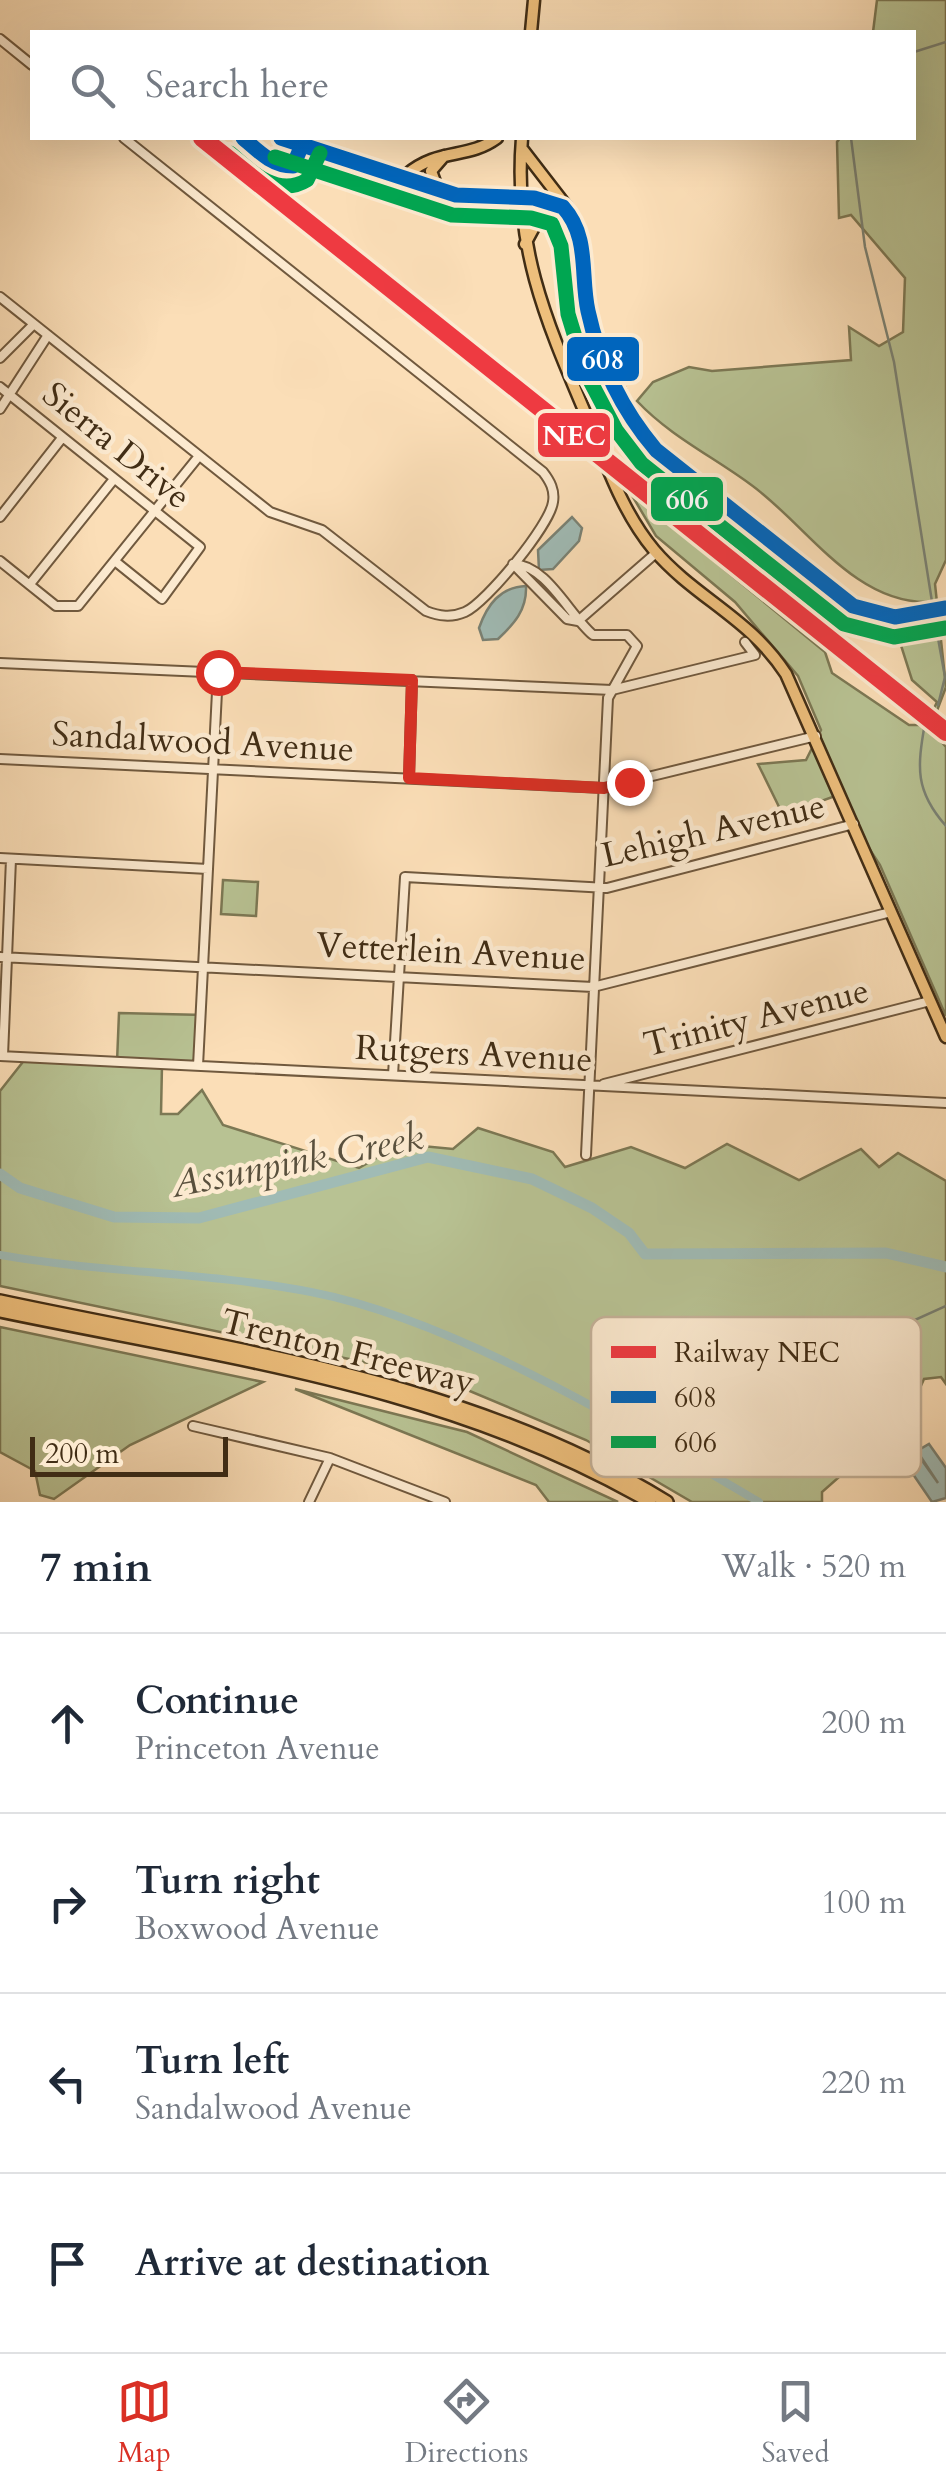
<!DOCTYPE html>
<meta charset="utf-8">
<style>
:root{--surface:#fff;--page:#f6f6f7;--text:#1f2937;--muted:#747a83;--line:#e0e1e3;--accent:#d93025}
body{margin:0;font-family:Cardo,serif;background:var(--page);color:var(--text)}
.scale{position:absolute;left:30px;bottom:25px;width:198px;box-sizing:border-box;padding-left:10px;border:5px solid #412d15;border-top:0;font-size:28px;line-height:35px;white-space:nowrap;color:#412d15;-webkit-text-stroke:8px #fcead0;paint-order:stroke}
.stop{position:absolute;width:30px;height:30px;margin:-22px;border:8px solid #d93025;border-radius:50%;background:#fff}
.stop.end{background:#d93025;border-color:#fff;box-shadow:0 2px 10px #0008}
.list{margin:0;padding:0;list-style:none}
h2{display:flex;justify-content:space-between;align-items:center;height:130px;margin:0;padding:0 40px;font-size:42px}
h2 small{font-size:32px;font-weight:400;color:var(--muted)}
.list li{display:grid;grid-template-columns:65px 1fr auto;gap:30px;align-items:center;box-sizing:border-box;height:180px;padding:0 40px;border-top:2px solid var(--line)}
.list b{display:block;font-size:38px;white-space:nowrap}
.list p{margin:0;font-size:32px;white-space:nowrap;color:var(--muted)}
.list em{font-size:32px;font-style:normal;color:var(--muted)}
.icon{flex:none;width:55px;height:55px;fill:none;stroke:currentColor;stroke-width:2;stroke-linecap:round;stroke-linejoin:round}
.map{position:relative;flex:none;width:946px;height:1502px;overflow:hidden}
.search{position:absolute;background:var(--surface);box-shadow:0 10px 40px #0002;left:30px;right:30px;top:30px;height:110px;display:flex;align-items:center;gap:25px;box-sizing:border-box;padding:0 35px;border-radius:0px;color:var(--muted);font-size:38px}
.sheet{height:850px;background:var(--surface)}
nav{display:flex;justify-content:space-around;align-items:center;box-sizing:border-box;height:140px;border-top:2px solid var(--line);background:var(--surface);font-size:28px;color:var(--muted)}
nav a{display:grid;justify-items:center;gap:5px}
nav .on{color:var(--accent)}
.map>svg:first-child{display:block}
.green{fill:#b8c293;stroke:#7c7854;stroke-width:2.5}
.water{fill:#a0bbb5;stroke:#7a8275;stroke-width:2.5}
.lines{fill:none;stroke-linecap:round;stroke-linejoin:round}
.stream{stroke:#7a8275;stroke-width:2.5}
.canal{stroke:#a0bbb5;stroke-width:8}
.river{stroke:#a0bbb5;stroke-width:11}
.minor-casing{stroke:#70593e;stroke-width:12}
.major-casing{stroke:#412d15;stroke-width:15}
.highway-casing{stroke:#412d15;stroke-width:16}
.minor{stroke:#fcead0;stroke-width:8}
.major{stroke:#eebf7c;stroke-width:10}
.highway{stroke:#eebf7c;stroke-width:11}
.bus-1-casing{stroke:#fcead0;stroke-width:22}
.bus-2-casing{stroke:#fcead0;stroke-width:22}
.bus-1{stroke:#0065bd;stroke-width:15}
.bus-2{stroke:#00a651;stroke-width:15}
.rail-1-casing{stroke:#fcead0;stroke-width:25}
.rail-1{stroke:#ee3a41;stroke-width:18}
.route{stroke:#d93025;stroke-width:12}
.labels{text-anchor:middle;stroke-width:9;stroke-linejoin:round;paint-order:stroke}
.street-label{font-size:35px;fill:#412d15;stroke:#fcead0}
.water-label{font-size:38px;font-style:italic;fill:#59503d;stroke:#fcead0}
.key{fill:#fcead0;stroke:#c4b198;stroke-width:2.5}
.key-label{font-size:28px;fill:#412d15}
.line-badge{stroke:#fcead0;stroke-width:4}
.badge-label{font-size:28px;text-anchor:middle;font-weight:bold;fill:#fff}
</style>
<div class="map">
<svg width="946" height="1502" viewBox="0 0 946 1502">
<rect width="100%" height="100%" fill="#fbdeb7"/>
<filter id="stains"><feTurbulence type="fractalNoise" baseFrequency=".002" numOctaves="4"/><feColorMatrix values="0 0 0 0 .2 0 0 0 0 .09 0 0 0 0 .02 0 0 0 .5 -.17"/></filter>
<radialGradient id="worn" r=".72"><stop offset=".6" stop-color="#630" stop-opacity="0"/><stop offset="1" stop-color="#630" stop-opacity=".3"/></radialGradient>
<!-- green -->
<path class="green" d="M877 0H946V560L935 584 946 687 930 729 946 747V1016L880 865 835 796 783 815 758 764 806 760 821 730 798 676 735 602 656 536 630 492 825 652 832 673 909 725H926L937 702 912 680 898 636 931 623 926 602C852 602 805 523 750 484 712 456 670 436 637 401L653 382 689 367 712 371 851 360 849 327 879 346 903 332 905 278 851 215 839 218 837 142 840 138H914V32H873Z
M223 880 258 882 256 916 221 914Z
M119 1013 204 1015 202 1067 162 1065 161 1114H178L202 1090 223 1125 359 1168 401 1144 453 1149 478 1128 553 1152 565 1167 631 1147 685 1168 727 1144 799 1180 861 1149 879 1167 898 1153 946 1181V1384L941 1377 924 1379 907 1417 822 1492V1502H692L586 1440 465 1389 368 1363 0 1286V1091L26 1058 117 1062Z
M0 1327 263 1382 130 1445 54 1499 40 1495 35 1471 0 1452Z
M295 1389 467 1432 618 1502H549L536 1485Z"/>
<!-- water -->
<path class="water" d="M572 517 582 528 579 541 553 569 539 570 538 550Z
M526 586C527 610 514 624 498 639L483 640 479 628C487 605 500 587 526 586Z
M929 1444 946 1468V1498L932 1502 904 1461 916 1452 938 1483 917 1451Z"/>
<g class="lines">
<!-- stream -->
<path class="stream" d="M914 52 946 42
M851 138 865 247 894 362 933 608
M934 616 945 677 938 705
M925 723C917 768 915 791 946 826
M734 1458 777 1447 822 1427 847 1366 864 1343 946 1306"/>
<!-- canal -->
<path class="canal" d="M0 1255C103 1273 208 1272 311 1292 456 1320 631 1427 759 1502"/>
<!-- river -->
<path class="river" d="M0 1174 20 1188 114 1217 199 1218 428 1157 532 1179 592 1208 629 1233 645 1254 886 1253 946 1267"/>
<!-- minor casing -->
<g class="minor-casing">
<path id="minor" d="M0 39 32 65
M368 164 456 195 519 198
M0 297 270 512 322 530 426 611C439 616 451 618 465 612 486 603 550 525 553 502 555 490 550 481 543 472L124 138
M0 358 34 324
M0 387 200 547 162 599 116 562
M0 409 48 335
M0 517 62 438
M0 561 56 606H78L199 456
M513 564C547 565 569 615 593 635H627L637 646 608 698 586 1155
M513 564 567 619 578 621
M30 584 114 479
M578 621 656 553
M0 663 612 690 755 655 745 642
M0 759 603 788 816 736
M409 778 412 680
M0 858 208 869
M0 957 593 987 891 912
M0 1056 946 1103
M3 1056 11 859
M198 1066 218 672
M393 1075 405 877 607 888 854 824
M604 1084 930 1001
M193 1426 330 1458 445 1502
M309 1502 330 1458"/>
</g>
<!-- major casing -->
<g class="major-casing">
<path id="major" d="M531 32 534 0
M522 138C513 248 547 323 589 422 607 466 623 513 654 550 695 598 750 618 786 674L946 1037
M523 150 567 207
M406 175C439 147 467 160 497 138
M438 190 431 171 444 156
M519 198 555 203 573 219 594 331 631 416 656 450 853 606 895 617 946 608
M525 244 539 218 566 210"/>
</g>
<!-- highway casing -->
<g class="highway-casing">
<path id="highway" d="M0 1301C228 1350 465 1378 667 1502
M0 1311C225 1358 448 1385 650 1502"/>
</g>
<!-- minor -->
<use href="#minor" class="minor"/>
<!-- major -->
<use href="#major" class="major"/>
<!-- highway -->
<use href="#highway" class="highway"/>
<!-- bus-1 casing -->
<g class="bus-1-casing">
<path id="bus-1" d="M243 138C258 151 272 166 293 166L302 145
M281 138 456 195 534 198 563 207C590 237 580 275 588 311 599 362 622 410 656 450L853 606 895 617 946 608"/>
</g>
<!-- bus-2 casing -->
<g class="bus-2-casing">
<path id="bus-2" d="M230 153C251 172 278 198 307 180L320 153
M275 157 452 215 531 218 552 224 561 246 568 314 586 373 616 430 642 464 844 624 894 637 946 628"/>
</g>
<!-- bus-1 -->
<use href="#bus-1" class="bus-1"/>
<!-- bus-2 -->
<use href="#bus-2" class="bus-2"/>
<!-- rail-1 casing -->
<g class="rail-1-casing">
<path id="rail-1" d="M202 138 946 732"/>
</g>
<!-- rail-1 -->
<use href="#rail-1" class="rail-1"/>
</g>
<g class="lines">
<!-- route -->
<path class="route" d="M218 672 412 680 409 778 604 788 629 782"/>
</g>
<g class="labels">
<!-- street labels -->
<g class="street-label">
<text transform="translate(117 445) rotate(39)" y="12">Sierra Drive</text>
<text transform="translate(203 741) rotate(3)" y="12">Sandalwood Avenue</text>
<text transform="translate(713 830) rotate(-13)" y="12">Lehigh Avenue</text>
<text transform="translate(451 951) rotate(3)" y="12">Vetterlein Avenue</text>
<text transform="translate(756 1017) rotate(-14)" y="12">Trinity Avenue</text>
<text transform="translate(474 1053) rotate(3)" y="12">Rutgers Avenue</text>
<text transform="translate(348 1351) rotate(14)" y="12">Trenton Freeway</text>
</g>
<!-- water labels -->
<g class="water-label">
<text transform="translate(297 1160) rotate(-11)" y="13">Assunpink Creek</text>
</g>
</g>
<!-- legend -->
<rect x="591" y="1317" width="330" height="160" rx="15" class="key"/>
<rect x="611" y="1346" width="45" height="12" fill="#ee3a41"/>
<rect x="611" y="1391" width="45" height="12" fill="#0065bd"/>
<rect x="611" y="1436" width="45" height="12" fill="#00a651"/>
<g class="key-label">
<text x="674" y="1362">Railway NEC</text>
<text x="674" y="1407">608</text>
<text x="674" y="1452">606</text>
</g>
<g class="line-badge">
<rect x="565" y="335" width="76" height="48" rx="10" fill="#0065bd"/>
<rect x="536" y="411" width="76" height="48" rx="10" fill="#ee3a41"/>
<rect x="649" y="475" width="76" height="48" rx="10" fill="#00a651"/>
</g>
<g class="badge-label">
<text x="603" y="369">608</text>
<text x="574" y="445">NEC</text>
<text x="687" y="509">606</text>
</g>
<rect width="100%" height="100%" filter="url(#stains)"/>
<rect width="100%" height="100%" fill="url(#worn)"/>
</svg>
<div class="scale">200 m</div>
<div class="stop" style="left:218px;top:672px"></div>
<div class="stop end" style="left:629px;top:782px"></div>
<div class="search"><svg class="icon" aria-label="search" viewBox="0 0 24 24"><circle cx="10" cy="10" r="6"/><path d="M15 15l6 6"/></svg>Search here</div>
</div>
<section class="sheet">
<h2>7 min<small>Walk · 520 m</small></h2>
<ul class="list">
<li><svg class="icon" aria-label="ahead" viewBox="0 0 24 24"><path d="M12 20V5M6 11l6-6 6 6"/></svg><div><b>Continue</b><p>Princeton Avenue</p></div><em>200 m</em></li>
<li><svg class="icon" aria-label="right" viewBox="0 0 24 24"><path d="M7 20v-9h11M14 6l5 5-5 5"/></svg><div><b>Turn right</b><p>Boxwood Avenue</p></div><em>100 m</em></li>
<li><svg class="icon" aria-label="left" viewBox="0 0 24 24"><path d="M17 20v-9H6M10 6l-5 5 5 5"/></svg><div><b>Turn left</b><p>Sandalwood Avenue</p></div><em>220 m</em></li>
<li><svg class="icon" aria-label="arrive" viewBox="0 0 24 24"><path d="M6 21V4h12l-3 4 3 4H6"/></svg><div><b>Arrive at destination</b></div></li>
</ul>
</section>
<nav>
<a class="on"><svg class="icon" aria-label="map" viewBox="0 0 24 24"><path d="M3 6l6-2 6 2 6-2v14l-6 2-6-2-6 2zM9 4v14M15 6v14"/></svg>Map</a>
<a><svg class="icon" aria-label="directions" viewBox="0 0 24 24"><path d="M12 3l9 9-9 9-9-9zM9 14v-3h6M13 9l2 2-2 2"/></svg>Directions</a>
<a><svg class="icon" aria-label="saved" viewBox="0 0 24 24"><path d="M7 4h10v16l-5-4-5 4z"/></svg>Saved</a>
</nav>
